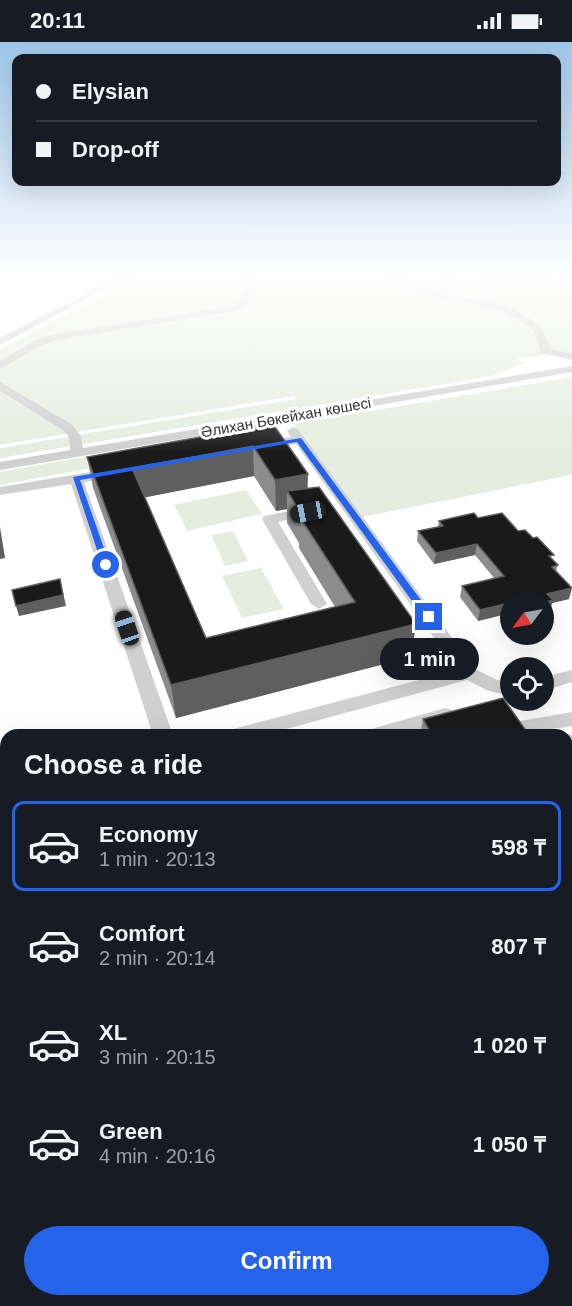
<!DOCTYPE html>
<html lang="en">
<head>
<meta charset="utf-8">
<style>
  :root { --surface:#171b24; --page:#20242c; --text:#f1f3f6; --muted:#9ea1a6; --line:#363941; --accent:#2563eb }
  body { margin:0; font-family:Arial,sans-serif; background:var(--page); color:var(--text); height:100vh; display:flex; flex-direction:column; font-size:22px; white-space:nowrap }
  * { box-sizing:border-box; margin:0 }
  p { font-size:20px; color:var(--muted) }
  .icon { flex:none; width:33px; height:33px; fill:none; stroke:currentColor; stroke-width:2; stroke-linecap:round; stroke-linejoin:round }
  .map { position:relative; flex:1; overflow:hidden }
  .side { position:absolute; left:0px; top:687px; width:573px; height:578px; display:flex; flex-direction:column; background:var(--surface); border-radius:18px 18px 0 0; box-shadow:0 6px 24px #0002 }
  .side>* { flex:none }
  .hud { position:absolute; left:12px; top:12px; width:549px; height:132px; border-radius:12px; box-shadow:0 6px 24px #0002; display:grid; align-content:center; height:132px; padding:0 24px; background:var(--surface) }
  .needle { width:39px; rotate:238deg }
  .controls { position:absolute; left:500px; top:549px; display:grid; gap:12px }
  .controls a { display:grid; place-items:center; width:54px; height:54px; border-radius:50%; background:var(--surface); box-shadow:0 6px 24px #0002; font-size:30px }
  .end { position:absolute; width:27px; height:27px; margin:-14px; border:8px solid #2563eb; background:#fff; box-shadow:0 0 0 3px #fff }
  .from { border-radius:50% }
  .bubble { position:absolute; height:42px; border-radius:21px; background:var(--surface); box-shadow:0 6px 24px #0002; font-size:20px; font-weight:600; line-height:42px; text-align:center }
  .car { position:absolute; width:18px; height:36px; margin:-18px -9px; border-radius:8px; box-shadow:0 0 4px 2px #0007; background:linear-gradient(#222 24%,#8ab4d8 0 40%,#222 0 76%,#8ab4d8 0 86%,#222 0) }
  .hud b { display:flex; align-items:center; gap:21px; height:57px; font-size:22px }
  .hud b+b { border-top:2px solid var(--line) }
  .hud i { width:15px; height:15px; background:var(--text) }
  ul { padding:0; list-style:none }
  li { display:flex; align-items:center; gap:18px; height:90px; margin:0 12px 9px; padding:0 12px; border:3px solid transparent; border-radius:12px }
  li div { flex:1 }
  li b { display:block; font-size:22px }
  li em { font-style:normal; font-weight:600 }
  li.current { border-color:var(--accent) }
  li>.icon { width:54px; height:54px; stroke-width:1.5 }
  h2 { padding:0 24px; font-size:27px; line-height:72px }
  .button { display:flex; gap:12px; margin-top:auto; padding:12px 24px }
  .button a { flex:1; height:69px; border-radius:36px; background:var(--accent); color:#fff; font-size:24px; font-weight:600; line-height:69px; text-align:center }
  .status { display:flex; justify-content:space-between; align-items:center; height:42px; padding:0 30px; background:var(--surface); direction:ltr }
  .status svg { height:16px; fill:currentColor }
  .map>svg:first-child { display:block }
</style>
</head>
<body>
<div class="status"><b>20:11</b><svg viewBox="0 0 49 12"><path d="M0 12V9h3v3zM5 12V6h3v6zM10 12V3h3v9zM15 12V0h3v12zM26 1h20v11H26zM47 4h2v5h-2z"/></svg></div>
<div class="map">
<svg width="572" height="1264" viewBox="0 0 572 1264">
  <rect width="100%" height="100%" fill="#fff"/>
  <path fill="#e6ecdf" d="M138,233H572V314L561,310L517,317L524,321L492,334L0,416V406L296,357L294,354L0,403V308Z
    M572,335V433L362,475L294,382Z
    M95,413L103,415L107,423L0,443V430Z
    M246,448L262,472L187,489L174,463Z
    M233,489L248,519L225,524L211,493Z
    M261,526L284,567L242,576L222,534Z"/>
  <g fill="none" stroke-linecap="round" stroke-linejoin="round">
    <path fill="#d0d0d0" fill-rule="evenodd" d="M121,233H132L0,303V296Z
      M247,233H256L251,258L241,268L57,298L42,303L0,327V319L34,299L51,293L234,264L241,257Z
      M382,233H393L438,249L445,233H453L452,244L446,251C482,259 542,264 550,307L572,312V318L541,311C539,306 539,299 536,293C515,257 416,263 382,233Z
      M561,233H569L572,245L569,244Z
      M572,324V330L0,428V420L70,408L69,395L63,388L0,349V340L71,382L81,394L83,406Z
      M293,385L297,386L475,627L497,638L510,640V654L486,648L467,638L264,693H227L230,688L237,686L457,628L296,402L263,408L257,404L263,400L291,395L287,389Z
      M115,426L122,430L120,433L84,440L173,693H153L71,442L0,453V445Z
      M309,465L316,469L314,472L278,480L327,562L319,567L311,562L262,477L264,474Z
      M572,628V640L543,649V635Z
      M445,666L452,668L454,673L452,678L400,693H365L368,688Z
      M504,667L511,669L520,679L572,670V684L512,693L495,674L497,669Z
      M567,692L572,693V714L567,712V693H562Z"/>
  </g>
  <path fill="#8c8c8c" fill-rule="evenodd" d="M477,233H547L540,237L521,239L488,237Z
    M273,382L308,446L416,582L411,615L176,676L93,446L87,415ZM254,434L276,469L287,467V481L299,501V506L335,565L206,596L145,455Z
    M478,476L518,489L553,518L558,523L556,529L569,557L552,561L550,569L510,560V577L506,572L478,579L460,555L462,544L495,537L475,513L434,522L417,499L418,489L438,485L439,479Z
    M423,677L529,693H420Z
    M572,810V961L567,953V812Z"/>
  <path fill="#5f5f5f" d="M522,233H547L540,237L521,239Z
    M253,404L254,434L137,457L132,426Z
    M308,432L307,463L287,449V467L276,469L275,438Z
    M0,485L5,516L0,517Z
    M477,502L475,513L434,522L436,511Z
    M60,537L66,564L19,574L16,564Z
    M572,546L569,557L552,561L550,569L543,571V561L547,552Z
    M509,561L506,572L478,579L480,568Z
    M416,582L411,615L176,676L171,643Z
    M572,773V796L567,798V775Z
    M572,918L567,928V919Z"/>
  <path fill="#1a1a1a" stroke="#5f5f5f" stroke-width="1.5" d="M273,382L308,432L275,438L253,404L132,426L206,596L355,560L299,474H303L287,449L319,445L416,582L171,643L87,415Z
    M474,471L478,476L502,471L518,489L525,488L533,496L537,495L554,513L549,514L558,523L552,525L572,546L547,552L553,558L543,561V560H510V562L509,561L480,568L462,544L504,534L477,502L436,511L418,489L443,484L439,479Z
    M60,537L63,553L16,564L12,548Z
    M503,656L529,693H432L423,677Z
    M350,690L352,693H341Z
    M567,746L572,753V773L567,775Z
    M572,810V918L567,919V812Z"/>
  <linearGradient id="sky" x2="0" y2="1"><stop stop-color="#9ec6ea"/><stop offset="0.57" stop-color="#fff"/><stop offset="1" stop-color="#fff" stop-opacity="0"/></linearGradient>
  <rect width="572" height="410" fill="url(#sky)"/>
  <path fill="#2563eb" d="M301,396L432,573V577H425L297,400L80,438L110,523L106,525L102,523L73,435Z"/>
  <g text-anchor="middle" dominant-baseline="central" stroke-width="6" stroke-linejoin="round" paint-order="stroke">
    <g font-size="15" fill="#333" stroke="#fff">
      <text transform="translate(286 375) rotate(-10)">Әлихан Бөкейхан көшесі</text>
    </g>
  </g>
</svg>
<div class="controls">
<a><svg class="needle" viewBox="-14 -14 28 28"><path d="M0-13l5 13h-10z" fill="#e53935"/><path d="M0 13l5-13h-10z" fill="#9ea1a6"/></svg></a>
<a><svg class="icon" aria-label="locate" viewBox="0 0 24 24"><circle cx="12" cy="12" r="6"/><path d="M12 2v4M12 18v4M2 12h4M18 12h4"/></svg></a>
</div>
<i class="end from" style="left:106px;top:523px"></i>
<i class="end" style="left:429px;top:575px"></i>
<div class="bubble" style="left:380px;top:596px;width:99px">1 min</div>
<i class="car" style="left:308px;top:470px;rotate:259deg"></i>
<i class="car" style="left:127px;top:586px;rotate:341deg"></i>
<div class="hud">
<b><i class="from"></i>Elysian</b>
<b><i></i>Drop-off</b>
</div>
<section class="side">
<h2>Choose a ride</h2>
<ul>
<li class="current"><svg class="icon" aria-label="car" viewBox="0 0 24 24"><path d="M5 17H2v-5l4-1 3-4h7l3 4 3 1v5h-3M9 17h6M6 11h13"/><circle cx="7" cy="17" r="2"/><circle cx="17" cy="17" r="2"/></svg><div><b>Economy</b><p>1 min · 20:13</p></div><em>598 ₸</em></li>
<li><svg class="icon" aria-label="car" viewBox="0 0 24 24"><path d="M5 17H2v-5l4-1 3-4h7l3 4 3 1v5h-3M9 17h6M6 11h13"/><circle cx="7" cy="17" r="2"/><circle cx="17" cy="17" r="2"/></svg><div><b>Comfort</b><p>2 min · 20:14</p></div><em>807 ₸</em></li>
<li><svg class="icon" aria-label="car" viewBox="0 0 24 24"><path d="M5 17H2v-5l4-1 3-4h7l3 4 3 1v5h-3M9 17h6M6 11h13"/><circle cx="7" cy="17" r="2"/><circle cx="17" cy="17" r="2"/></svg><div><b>XL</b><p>3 min · 20:15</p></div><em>1 020 ₸</em></li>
<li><svg class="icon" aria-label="car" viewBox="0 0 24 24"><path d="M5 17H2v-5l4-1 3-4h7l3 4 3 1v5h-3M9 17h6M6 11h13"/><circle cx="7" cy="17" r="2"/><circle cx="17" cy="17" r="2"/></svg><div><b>Green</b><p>4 min · 20:16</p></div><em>1 050 ₸</em></li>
</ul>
<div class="button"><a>Confirm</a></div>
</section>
</div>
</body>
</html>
